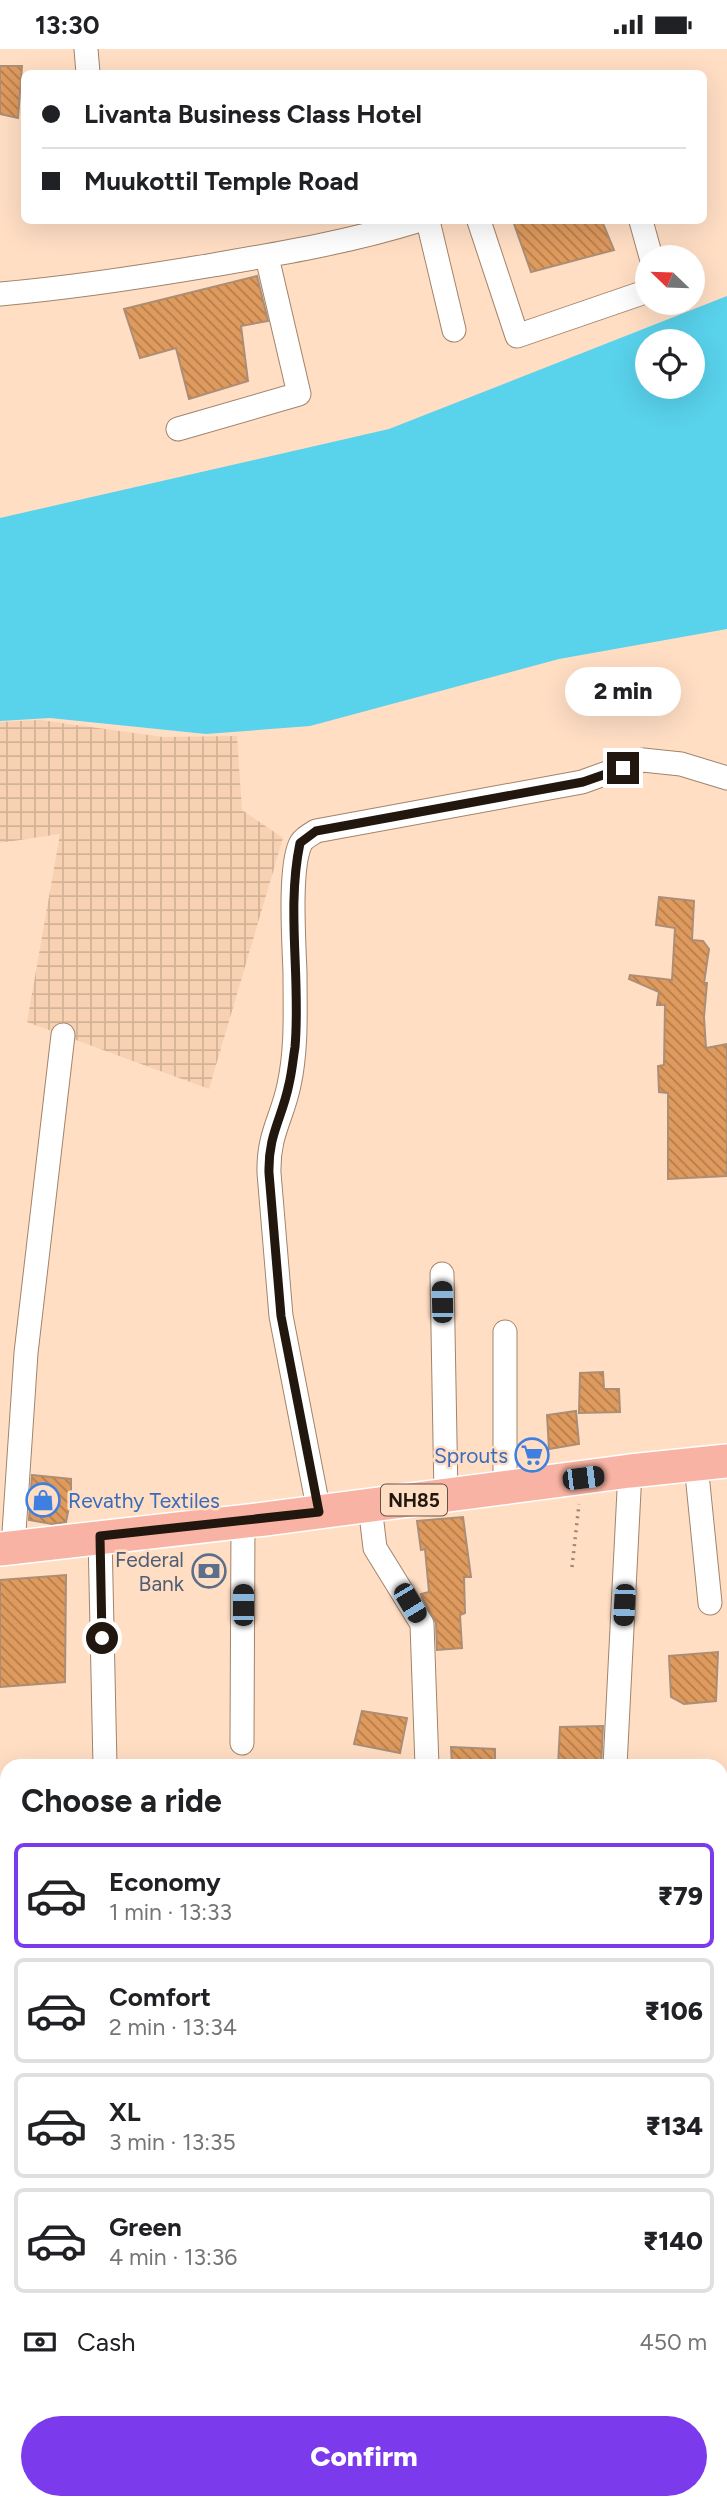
<!DOCTYPE html>
<html lang="en">
<head>
<meta charset="utf-8">
<style>
  :root { --surface:#fff; --page:#f6f6f6; --text:#202124; --muted:#757577; --line:#e0e0e0; --accent:#7c3aed }
  body { margin:0; font-family:Figtree,sans-serif; background:var(--page); color:var(--text); height:100vh; display:flex; flex-direction:column; font-size:26px; white-space:nowrap }
  * { box-sizing:border-box; margin:0 }
  p { font-size:23px; color:var(--muted) }
  .icon { flex:none; width:38px; height:38px; fill:none; stroke:currentColor; stroke-width:2; stroke-linecap:round; stroke-linejoin:round }
  .map { position:relative; flex:1; overflow:hidden }
  .sheet { position:absolute; left:0px; top:1710px; width:728px; height:751px; display:flex; flex-direction:column; background:var(--surface); border-radius:21px 21px 0 0; box-shadow:0 7px 28px #0002 }
  .sheet>* { flex:none }
  .banner { position:absolute; left:21px; top:21px; width:686px; height:154px; border-radius:10px; box-shadow:0 7px 28px #0002; display:grid; align-content:center; height:154px; padding:0 21px; background:var(--surface) }
  .needle { width:46px; rotate:293deg }
  .tools { position:absolute; left:635px; top:196px; display:grid; gap:14px }
  .tools a { display:grid; place-items:center; width:70px; height:70px; border-radius:50%; background:var(--surface); box-shadow:0 7px 28px #0002; font-size:35px }
  .end { position:absolute; width:32px; height:32px; margin:-16px; border:9px solid #22170e; background:#fff; box-shadow:0 0 0 4px #fff }
  .from { border-radius:50% }
  .bubble { position:absolute; height:49px; border-radius:24px; background:var(--surface); box-shadow:0 7px 28px #0002; font-size:23px; font-weight:800; line-height:49px; text-align:center }
  .car { position:absolute; width:21px; height:42px; margin:-21px -10px; border-radius:9px; box-shadow:0 0 5px 2px #0007; background:linear-gradient(#222 24%,#8ab4d8 0 40%,#222 0 76%,#8ab4d8 0 86%,#222 0) }
  .banner b { display:flex; align-items:center; gap:24px; height:66px; font-size:26px }
  .banner b+b { border-top:2px solid var(--line) }
  .banner i { width:18px; height:18px; background:var(--text) }
  ul { padding:0; list-style:none }
  li { display:flex; align-items:center; gap:21px; height:105px; margin:0 14px 10px; padding:0 7px; border:4px solid var(--line); border-radius:10px }
  li div { flex:1 }
  li b { display:block; font-size:26px }
  li em { font-style:normal; font-weight:800 }
  li.on { border-color:var(--accent) }
  li>.icon { width:63px; height:63px; stroke-width:1.5 }
  h2 { padding:0 21px; font-size:32px; line-height:84px }
  .pay { display:flex; align-items:center; gap:18px; height:77px; padding:0 21px; font-size:26px }
  .pay p { margin-inline-start:auto }
  .action { display:flex; gap:14px; margin-top:auto; padding:14px 21px }
  .action a { flex:1; height:80px; border-radius:42px; background:var(--accent); color:#fff; font-size:28px; font-weight:800; line-height:80px; text-align:center }
  .status { display:flex; justify-content:space-between; align-items:center; height:49px; padding:0 35px; background:var(--surface); direction:ltr }
  .status svg { height:19px; fill:currentColor }
  .map>svg:first-child { display:block }
</style>
</head>
<body>
<div class="status"><b>13:30</b><svg viewBox="0 0 49 12"><path d="M0 12V9h3v3zM5 12V6h3v6zM10 12V3h3v9zM15 12V0h3v12zM26 1h20v11H26zM47 4h2v5h-2z"/></svg></div>
<div class="map">
<svg width="727" height="2459" viewBox="0 0 727 2459">
  <defs>
    <pattern id="industrial-grid" width="8" height="8" patternUnits="userSpaceOnUse" patternTransform="scale(1.75)"><rect width="8" height="8" fill="#f7d1b1"/><path d="M0 4h8M4 0v8" fill="none" stroke="#d3b397"/></pattern>
    <pattern id="building-back-hatch" width="6" height="6" patternUnits="userSpaceOnUse" patternTransform="scale(1.75)"><rect width="6" height="6" fill="#df9a5e"/><path d="M-1 5l2 2M0 0l6 6M5-1l2 2" fill="none" stroke="#b47d4c"/></pattern>
  </defs>
  <rect width="100%" height="100%" fill="#ffdec4"/>
  <path fill="url(#industrial-grid)" d="M40,671L163,688L237,687L242,761L283,789L209,1040L27,973L60,785L0,794V673Z"/>
  <path fill="#59d2ec" fill-rule="evenodd" d="M727,247V580L559,610L310,677L206,685L50,669L0,672V469L389,380ZM648,292H693V338H648Z"/>
  <path fill="url(#building-back-hatch)" stroke="#ac8e76" stroke-width="2" d="M0,17H22L18,69L0,65Z
    M513,172H602L614,201L531,223Z
    M257,227L268,272L241,277L248,332L189,350L176,299L140,309L124,260Z
    M659,848L694,852L692,891L703,892L709,900L704,934H707L704,968L706,999L727,995V1127L668,1130V1044L659,1043L658,1017L664,1016L665,956H657L659,943L629,930L630,926L672,931L675,879L656,876Z
    M603,1323L604,1340H619L620,1363L579,1364L580,1324Z
    M576,1362L579,1395L549,1400L547,1366Z
    M32,1426L71,1430V1448L66,1473L52,1475L29,1471Z
    M463,1468L471,1528H464L465,1564L460,1566L462,1599L437,1601L436,1574L422,1548L421,1545L429,1543L425,1500L421,1501L417,1472Z
    M66,1526L65,1633L0,1638V1531Z
    M718,1603L716,1652L684,1655L671,1648L669,1607Z
    M362,1662L407,1669L400,1704L354,1695Z
    M603,1677L601,1717H558L560,1678Z
    M451,1698L495,1700V1717H452Z"/>
  <g fill="none" stroke-linecap="round" stroke-linejoin="round">
    <defs>
      <path id="minor" d="M86,0L88,24
        M428,172L454,281
        M479,172L517,287L648,242
        M641,172L651,208
        M0,245C71,239 142,228 213,216C283,204 349,193 417,172
        M178,380L299,345L267,208
        M442,1225L446,1447
        M505,1283V1439
        M696,1415L710,1554
        M370,1457L375,1499L422,1575L427,1717
        M319,1463L281,1267L269,1124C268,1085 282,1070 289,1036C297,999 295,961 295,924C294,894 289,821 300,796C302,790 310,786 316,782L582,733L643,711L681,715L727,729
        M100,1487L105,1717
        M13,1498L26,1304L63,986
        M242,1694L243,1473
        M615,1717L630,1422
        M721,2032L727,2033
        M0,2039L7,2041
        M0,2221L7,2222
        M128,2454V2459
        M355,2459L356,2454"/>
      <path id="highway" d="M0,1500L265,1470L630,1422L727,1412"/>
    </defs>
    <use href="#minor" stroke="#a1846b" stroke-width="25"/>
    <use href="#highway" stroke="#fff" stroke-width="36"/>
    <path stroke="#9e8774" stroke-width="3.5" stroke-dasharray="2 5" stroke-linecap="butt" d="M572,1518L579,1455"/>
    <use href="#minor" stroke="#fff" stroke-width="23"/>
    <use href="#highway" stroke="#f9b3a4" stroke-width="33"/>
  </g>
  <g fill="none" stroke-linecap="round" stroke-linejoin="round">
    <path stroke="#22170e" stroke-width="9" d="M102,1589L100,1487L319,1463L281,1267L269,1124C268,1085 282,1070 289,1035C292,1023 293,1010 295,998C301,930 286,861 300,794L316,782L583,733L623,719"/>
  </g>
  <defs>
    <symbol id="supermarket-ring" viewBox="-11 -11 22 22"><circle r="9.5" fill="#ffdec4" stroke="#3f7fe0" stroke-width="1.5"/><path d="M-6-5.5h2.5l.6 2H6L4.5 2H-2.5L-4.4-4H-6ZM-1.5 3.2a1.3 1.3 0 1 0 .1 0ZM3 3.2a1.3 1.3 0 1 0 .1 0Z" fill="#3f7fe0"/></symbol>
    <symbol id="shop-ring" viewBox="-11 -11 22 22"><circle r="9.5" fill="#ffdec4" stroke="#3f7fe0" stroke-width="1.5"/><path d="M-5-2.5h2.3a2.7 3.5 0 0 1 5.4 0H5L5.5 6h-11ZM-1.5-2.5h3a1.5 2.3 0 0 0-3 0Z" fill="#3f7fe0"/></symbol>
    <symbol id="bank-ring" viewBox="-11 -11 22 22"><circle r="9.5" fill="#ffdec4" stroke="#5c6f8a" stroke-width="1.5"/><path d="M-6-4H6V4H-6ZM0-2.3a2.3 2.3 0 1 0 0 4.6a2.3 2.3 0 1 0 0-4.6Z" fill="#5c6f8a"/></symbol>
  </defs>
  <g fill-rule="evenodd">
    <use href="#supermarket-ring" x="513" y="1387" width="38" height="38"/>
    <use href="#shop-ring" x="24" y="1432" width="38" height="38"/>
    <use href="#bank-ring" x="190" y="1503" width="38" height="38"/>
  </g>
  <g text-anchor="middle" dominant-baseline="central" stroke-width="5" stroke-linejoin="round" paint-order="stroke">
    <rect fill="#ffdec4" stroke="#645345" stroke-width="2" x="381" y="1435.5" width="66" height="31" rx="5"/>
    <g font-size="19" font-weight="bold" fill="#22170e">
      <text x="414" y="1451">NH85</text>
    </g>
    <g font-size="21" fill="#366cbe" stroke="#ffdec4" text-anchor="end">
      <text x="508" y="1406">Sprouts</text>
      <text x="68" y="1451" text-anchor="start">Revathy Textiles</text>
    </g>
    <g font-size="21" fill="#4e5e75" stroke="#ffdec4" text-anchor="end">
      <text x="184" y="1510">Federal<tspan x="184" dy="24">Bank</tspan></text>
    </g>
  </g>
</svg>
<div class="tools">
<a><svg class="needle" viewBox="-14 -14 28 28"><path d="M0-13l5 13h-10z" fill="#e53935"/><path d="M0 13l5-13h-10z" fill="#757577"/></svg></a>
<a><svg class="icon" aria-label="locate" viewBox="0 0 24 24"><circle cx="12" cy="12" r="6"/><path d="M12 2v4M12 18v4M2 12h4M18 12h4"/></svg></a>
</div>
<i class="end from" style="left:102px;top:1589px"></i>
<i class="end" style="left:623px;top:719px"></i>
<div class="bubble" style="left:565px;top:618px;width:116px">2 min</div>
<i class="car" style="left:442px;top:1253px;rotate:359deg"></i>
<i class="car" style="left:583px;top:1429px;rotate:83deg"></i>
<i class="car" style="left:410px;top:1554px;rotate:149deg"></i>
<i class="car" style="left:243px;top:1556px;rotate:0deg"></i>
<i class="car" style="left:624px;top:1556px;rotate:183deg"></i>
<div class="banner">
<b><i class="from"></i>Livanta Business Class Hotel</b>
<b><i></i>Muukottil Temple Road</b>
</div>
<section class="sheet">
<h2>Choose a ride</h2>
<ul>
<li class="on"><svg class="icon" aria-label="car" viewBox="0 0 24 24"><path d="M5 17H2v-5l4-1 3-4h7l3 4 3 1v5h-3M9 17h6M6 11h13"/><circle cx="7" cy="17" r="2"/><circle cx="17" cy="17" r="2"/></svg><div><b>Economy</b><p>1 min · 13:33</p></div><em>₹79</em></li>
<li><svg class="icon" aria-label="car" viewBox="0 0 24 24"><path d="M5 17H2v-5l4-1 3-4h7l3 4 3 1v5h-3M9 17h6M6 11h13"/><circle cx="7" cy="17" r="2"/><circle cx="17" cy="17" r="2"/></svg><div><b>Comfort</b><p>2 min · 13:34</p></div><em>₹106</em></li>
<li><svg class="icon" aria-label="car" viewBox="0 0 24 24"><path d="M5 17H2v-5l4-1 3-4h7l3 4 3 1v5h-3M9 17h6M6 11h13"/><circle cx="7" cy="17" r="2"/><circle cx="17" cy="17" r="2"/></svg><div><b>XL</b><p>3 min · 13:35</p></div><em>₹134</em></li>
<li><svg class="icon" aria-label="car" viewBox="0 0 24 24"><path d="M5 17H2v-5l4-1 3-4h7l3 4 3 1v5h-3M9 17h6M6 11h13"/><circle cx="7" cy="17" r="2"/><circle cx="17" cy="17" r="2"/></svg><div><b>Green</b><p>4 min · 13:36</p></div><em>₹140</em></li>
</ul>
<div class="pay"><svg class="icon" aria-label="cash" viewBox="0 0 24 24"><path d="M3 7h18v10H3z"/><circle cx="12" cy="12" r="2"/></svg>Cash<p>450 m</p></div>
<div class="action"><a>Confirm</a></div>
</section>
</div>
</body>
</html>
